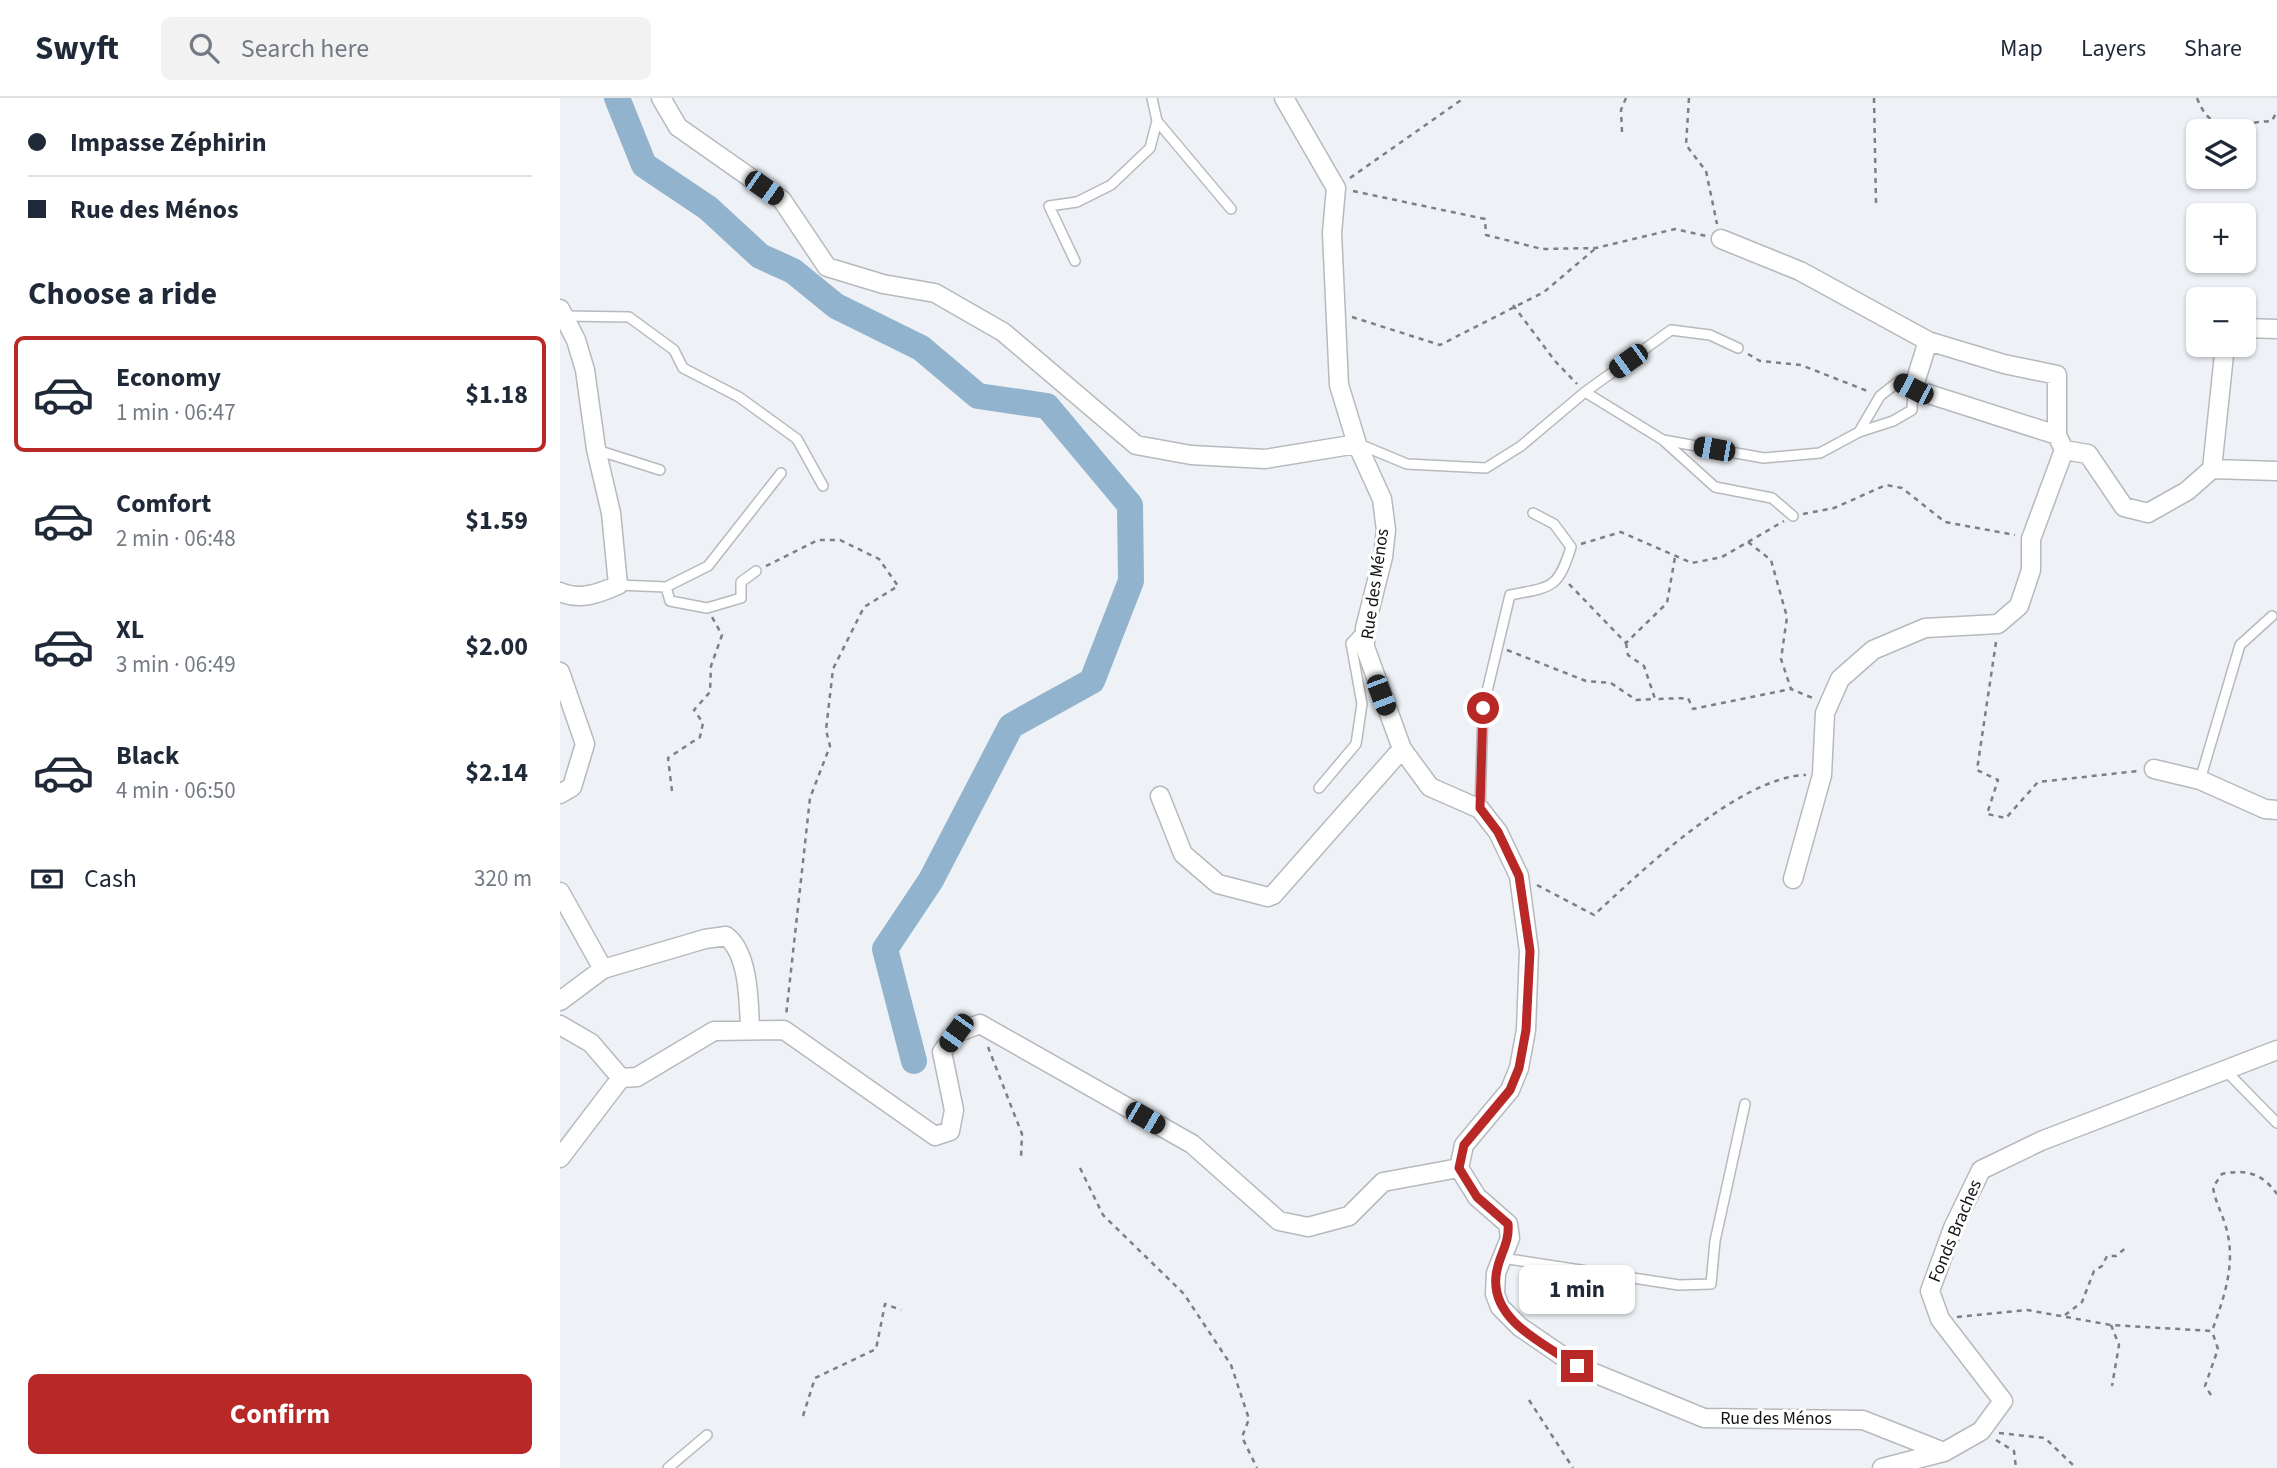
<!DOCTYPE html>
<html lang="en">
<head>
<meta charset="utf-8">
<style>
  :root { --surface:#fff; --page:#f2f2f3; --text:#1f2937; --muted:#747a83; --line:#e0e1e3; --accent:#b72827 }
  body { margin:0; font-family:"Source Sans 3",sans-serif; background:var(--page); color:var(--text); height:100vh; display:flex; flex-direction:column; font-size:26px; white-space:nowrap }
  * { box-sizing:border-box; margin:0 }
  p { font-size:23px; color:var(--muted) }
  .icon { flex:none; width:38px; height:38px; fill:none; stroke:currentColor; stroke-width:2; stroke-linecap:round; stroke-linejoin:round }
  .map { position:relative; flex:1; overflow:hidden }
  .side { display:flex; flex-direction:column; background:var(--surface); width:560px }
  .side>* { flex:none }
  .top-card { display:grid; align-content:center; height:154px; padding:0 28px; background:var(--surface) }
  .buttons { position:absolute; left:1626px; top:21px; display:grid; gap:14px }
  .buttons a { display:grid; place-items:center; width:70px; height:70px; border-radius:10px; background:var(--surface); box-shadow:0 2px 5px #0004; font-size:35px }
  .end { position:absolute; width:32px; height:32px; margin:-16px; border:9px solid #b72827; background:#fff; box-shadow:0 0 0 4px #fff }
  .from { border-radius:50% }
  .bubble { position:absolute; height:49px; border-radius:10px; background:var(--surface); box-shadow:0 2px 5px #0004; font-size:23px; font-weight:700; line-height:49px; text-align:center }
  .car { position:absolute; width:21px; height:42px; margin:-21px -10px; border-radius:9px; box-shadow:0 0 5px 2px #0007; background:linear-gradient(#222 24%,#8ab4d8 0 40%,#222 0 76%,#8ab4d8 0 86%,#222 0) }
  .top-card b { display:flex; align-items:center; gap:24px; height:66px; font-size:26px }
  .top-card b+b { border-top:2px solid var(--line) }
  .top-card i { width:18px; height:18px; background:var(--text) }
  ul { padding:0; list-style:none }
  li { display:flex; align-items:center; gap:21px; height:116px; margin:0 14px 10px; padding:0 14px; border:4px solid transparent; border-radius:10px }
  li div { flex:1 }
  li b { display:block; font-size:26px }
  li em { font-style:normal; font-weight:700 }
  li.current { border-color:var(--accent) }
  li>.icon { width:63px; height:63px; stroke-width:1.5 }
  h2 { padding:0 28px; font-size:32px; line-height:84px }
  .pay { display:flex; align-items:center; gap:18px; height:77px; padding:0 28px; font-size:26px }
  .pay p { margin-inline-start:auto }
  .button { display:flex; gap:14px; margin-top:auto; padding:14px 28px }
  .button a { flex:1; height:80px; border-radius:10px; background:var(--accent); color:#fff; font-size:28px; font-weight:700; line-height:80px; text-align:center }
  header { display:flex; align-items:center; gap:42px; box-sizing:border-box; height:98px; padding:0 35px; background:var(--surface); border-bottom:2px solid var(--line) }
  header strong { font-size:33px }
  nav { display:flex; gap:38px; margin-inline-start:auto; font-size:24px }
  .search { width:490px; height:63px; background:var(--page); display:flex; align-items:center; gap:18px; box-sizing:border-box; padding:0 24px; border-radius:10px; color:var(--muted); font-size:26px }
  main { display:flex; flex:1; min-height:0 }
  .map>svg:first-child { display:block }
</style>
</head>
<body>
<header>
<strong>Swyft</strong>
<div class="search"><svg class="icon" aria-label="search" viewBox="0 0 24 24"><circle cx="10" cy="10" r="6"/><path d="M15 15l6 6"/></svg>Search here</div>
<nav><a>Map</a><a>Layers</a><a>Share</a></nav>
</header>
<main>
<section class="side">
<div class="top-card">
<b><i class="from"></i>Impasse Zéphirin</b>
<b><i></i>Rue des Ménos</b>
</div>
<h2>Choose a ride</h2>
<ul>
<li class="current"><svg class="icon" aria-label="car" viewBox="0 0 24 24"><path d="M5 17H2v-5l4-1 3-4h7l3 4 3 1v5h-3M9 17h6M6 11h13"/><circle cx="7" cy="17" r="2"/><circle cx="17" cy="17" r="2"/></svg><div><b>Economy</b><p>1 min · 06:47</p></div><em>$1.18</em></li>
<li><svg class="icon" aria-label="car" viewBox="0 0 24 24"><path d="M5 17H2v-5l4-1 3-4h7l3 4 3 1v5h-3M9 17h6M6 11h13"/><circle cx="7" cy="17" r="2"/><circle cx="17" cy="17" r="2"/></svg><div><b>Comfort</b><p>2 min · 06:48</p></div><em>$1.59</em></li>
<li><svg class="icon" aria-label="car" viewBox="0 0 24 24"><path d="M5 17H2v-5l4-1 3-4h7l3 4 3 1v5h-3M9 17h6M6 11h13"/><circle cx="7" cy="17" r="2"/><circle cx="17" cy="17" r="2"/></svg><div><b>XL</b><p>3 min · 06:49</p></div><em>$2.00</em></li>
<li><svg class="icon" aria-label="car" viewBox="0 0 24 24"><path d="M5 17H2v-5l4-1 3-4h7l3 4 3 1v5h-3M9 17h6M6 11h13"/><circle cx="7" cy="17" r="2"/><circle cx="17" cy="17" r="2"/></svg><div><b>Black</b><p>4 min · 06:50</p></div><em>$2.14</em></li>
</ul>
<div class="pay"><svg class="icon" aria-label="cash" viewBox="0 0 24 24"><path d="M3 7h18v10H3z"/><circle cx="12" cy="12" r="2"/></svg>Cash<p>320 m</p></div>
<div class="button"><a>Confirm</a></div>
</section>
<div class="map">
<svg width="1717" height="1370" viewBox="0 0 1717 1370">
  <rect width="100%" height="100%" fill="#eef1f5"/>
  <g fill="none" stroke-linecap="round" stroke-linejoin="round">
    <path stroke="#92b3cd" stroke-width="26" d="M57,0L84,67L148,110L200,158L233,173L276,208L361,250L418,298L487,308L570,407L571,483L532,583L451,628L371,782L325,851L354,963"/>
    <defs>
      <path id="lane" d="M597,23L671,111
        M515,163L489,108L517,104L551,87L590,50L597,23L592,0
        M5,218L69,219L114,252L123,270L179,299L237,341L263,388
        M1025,294L1103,342L1204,360L1260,355L1299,334L1333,323L1352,312L1353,291L1339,283L1320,298L1299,334
        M1104,343L1155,389L1212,400L1233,418
        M799,346L847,366L926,370L961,348L1025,294L1111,232L1150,237L1178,250
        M37,352L100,372
        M58,487L106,489L148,468L221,375
        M106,489L110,503L147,510L181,500V484L196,473
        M1640,682L1680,547L1712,518
        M759,690L796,646L802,606L791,545L804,531
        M920,711L923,610L950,497C992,489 998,491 1011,449L994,426L973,415
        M1667,974L1717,1025
        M942,1160L1119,1187L1151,1186L1155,1143L1185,1006
        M108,1370L147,1337"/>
      <path id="street" d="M101,0L118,29L222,102L267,169L323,186L375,195L443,234L576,347L631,357L705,361L797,346
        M724,0L776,90L772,135L779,287L797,346L822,401L826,432L823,459L805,530V549L842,651L870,689L920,711L938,734L959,778L969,853L966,932L959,970L950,992L904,1047L899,1070L917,1099L948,1126L950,1140L936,1175L935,1196L940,1209L960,1229L1017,1268L1144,1320L1303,1322L1384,1354
        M1161,141L1240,173L1368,243L1353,291L1497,337L1504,352L1528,356L1564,409L1588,415L1627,393L1652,371L1717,373
        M0,211L16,242L25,272L36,351L51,415L58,487C40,495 20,503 0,494
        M1684,230L1717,231
        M1368,243L1444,266L1497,277V337
        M1652,371L1665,247
        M0,574L25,646L12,689L0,696
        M1594,671L1640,682L1705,711L1717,712
        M600,698L623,756L658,786L708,799L713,797L842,651
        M1233,781L1262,677L1265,615L1280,581L1313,552L1365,530L1438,526L1459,508L1471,472V441L1504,352
        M0,794L43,871L0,903
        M43,871L145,841L166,838C189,855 189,905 190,932
        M0,927L31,945L61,980L77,979L154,933L224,932L375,1038L390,1033L394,1012L382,954L396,935L420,926L632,1046L719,1123L748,1129L789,1118L823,1084L899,1070
        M0,1060L61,980
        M1322,1370L1384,1354L1421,1333L1443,1303L1380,1221L1370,1193L1393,1130L1421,1072L1481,1043L1717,952"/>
    </defs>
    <use href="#lane" stroke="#b7b9bd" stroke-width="12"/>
    <use href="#street" stroke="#b7b9bd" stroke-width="21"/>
    <path stroke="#7e7f82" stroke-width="2.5" stroke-dasharray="5 5" stroke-linecap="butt" d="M1129,0L1126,47L1146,73L1157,126
      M1314,0L1316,105
      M1637,0C1652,40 1678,24 1712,23L1717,13
      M1062,34L1061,12L1066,0
      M790,80L904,0
      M793,93L925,121L926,137L982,151L1036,150L1115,131L1146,138
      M953,207L995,263L1017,286
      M792,219L880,247L984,194L1036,150
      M1188,256L1200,263L1241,267L1310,294
      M1243,416L1274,410L1326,387L1342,390L1385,424L1455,437
      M1188,444L1211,462L1227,519L1221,561L1231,591L1255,601
      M1021,446L1061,434L1132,465L1162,459L1224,423
      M206,468L258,442H280L319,461L338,488L304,509L273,571L266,632L270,648L250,700L226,918
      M1009,486L1066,545L1107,505L1115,459
      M1436,544L1417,672L1438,682L1427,716L1446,720L1478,684L1578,673
      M1066,545L1068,557L1084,568L1095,601L1128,600L1133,611L1231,591
      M947,552L1026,583L1051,585L1076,602L1094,601
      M112,693L108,660L140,639L143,625L134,612L150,594L151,568L162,537L152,519
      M977,787L1034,817C1083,772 1179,679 1246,677
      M428,949L462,1036L461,1059
      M520,1070L543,1117L624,1196L671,1267L689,1321L682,1339L697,1370
      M1505,1217L1522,1204L1534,1173L1542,1168L1547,1158H1556L1568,1148
      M1397,1219L1467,1212L1551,1227L1652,1233C1665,1197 1677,1163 1665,1126C1661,1113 1655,1103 1653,1089L1662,1076C1686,1071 1702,1075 1717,1096
      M1551,1227L1559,1247L1552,1288
      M1651,1297L1645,1288L1658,1251L1652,1233
      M969,1302L1013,1370
      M243,1318L255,1280L316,1251L325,1206L341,1212
      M1439,1335L1485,1340L1516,1370
      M1436,1342L1454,1353L1456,1370"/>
    <use href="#lane" stroke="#fff" stroke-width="9"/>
    <use href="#street" stroke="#fff" stroke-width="18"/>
  </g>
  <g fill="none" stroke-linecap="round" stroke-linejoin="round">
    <path stroke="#b72827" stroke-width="9" d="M923,610L920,710L938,734L959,778L970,853L966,932L959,970L950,992L904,1047L899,1070L917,1099L948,1126C950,1146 938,1158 936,1178C931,1223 985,1246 1017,1268"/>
  </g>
  <g text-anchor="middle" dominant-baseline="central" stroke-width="6" stroke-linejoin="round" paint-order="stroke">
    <g font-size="18" fill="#131315" stroke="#fff">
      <text transform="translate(815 486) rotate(-82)">Rue des Ménos</text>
      <text transform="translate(1395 1133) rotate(-67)">Fonds Braches</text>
      <text x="1216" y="1320">Rue des Ménos</text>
    </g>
  </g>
</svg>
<div class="buttons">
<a><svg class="icon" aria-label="layers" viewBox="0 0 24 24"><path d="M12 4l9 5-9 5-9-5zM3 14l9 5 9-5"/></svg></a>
<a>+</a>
<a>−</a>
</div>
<i class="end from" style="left:923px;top:610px"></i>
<i class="end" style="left:1017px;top:1268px"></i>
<div class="bubble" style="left:959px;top:1167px;width:116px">1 min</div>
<i class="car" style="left:204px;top:90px;rotate:125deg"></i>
<i class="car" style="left:1068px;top:263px;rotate:234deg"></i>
<i class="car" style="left:1353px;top:291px;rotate:297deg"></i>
<i class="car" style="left:1154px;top:351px;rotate:280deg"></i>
<i class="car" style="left:821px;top:597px;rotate:159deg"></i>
<i class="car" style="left:396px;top:935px;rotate:216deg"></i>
<i class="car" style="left:585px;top:1020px;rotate:120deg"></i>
</div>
</main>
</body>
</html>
